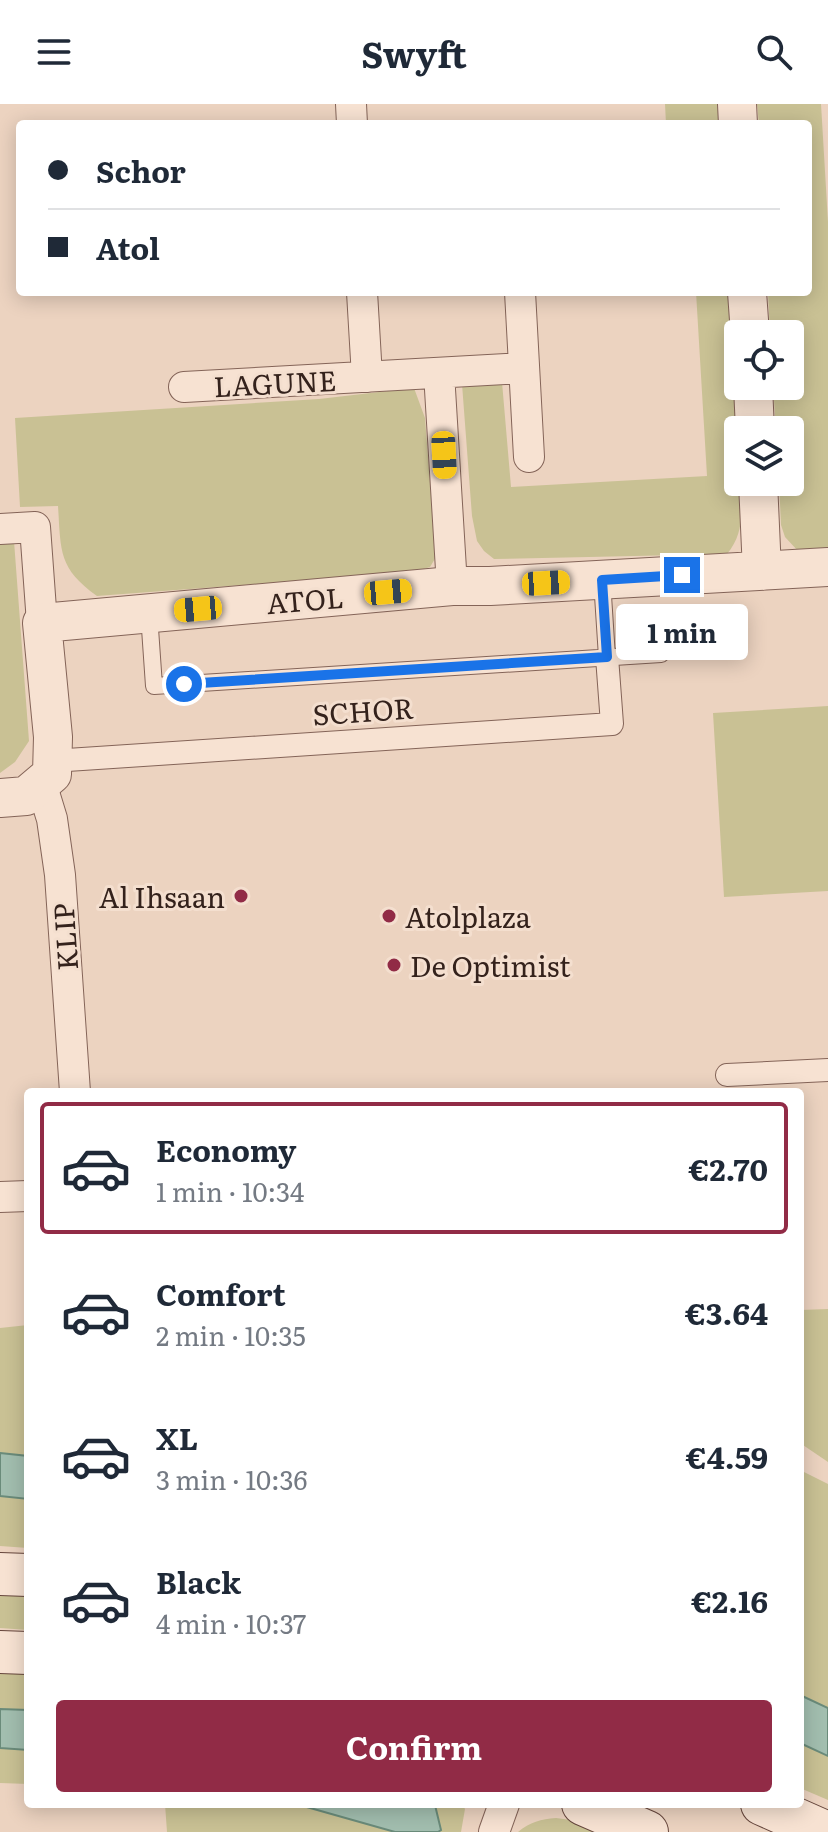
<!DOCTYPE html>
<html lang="en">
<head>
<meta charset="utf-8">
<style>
  :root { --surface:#fff; --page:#f2f2f3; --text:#1f2937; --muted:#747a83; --line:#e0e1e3; --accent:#912b46 }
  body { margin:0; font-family:Literata,serif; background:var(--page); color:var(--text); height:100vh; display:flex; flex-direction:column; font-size:30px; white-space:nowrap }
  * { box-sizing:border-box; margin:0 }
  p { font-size:26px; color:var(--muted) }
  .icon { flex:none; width:44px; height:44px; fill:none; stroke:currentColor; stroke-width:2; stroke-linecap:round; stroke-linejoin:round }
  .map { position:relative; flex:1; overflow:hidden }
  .sheet { position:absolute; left:24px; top:984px; width:780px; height:720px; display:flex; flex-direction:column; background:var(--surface); border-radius:8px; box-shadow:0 4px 20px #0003 }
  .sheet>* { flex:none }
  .guide { position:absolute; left:16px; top:16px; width:796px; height:176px; border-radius:8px; box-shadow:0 4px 20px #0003; display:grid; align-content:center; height:176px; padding:0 32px; background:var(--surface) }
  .buttons { position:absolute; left:724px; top:216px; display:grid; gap:16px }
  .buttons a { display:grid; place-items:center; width:80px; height:80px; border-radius:8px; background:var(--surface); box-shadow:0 4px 20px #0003; font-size:40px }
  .end { position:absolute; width:36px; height:36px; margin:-18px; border:10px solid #1a73e8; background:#fff; box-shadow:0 0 0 4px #fff }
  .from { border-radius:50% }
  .bubble { position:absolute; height:56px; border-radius:8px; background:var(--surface); box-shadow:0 4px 20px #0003; font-size:26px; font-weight:700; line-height:56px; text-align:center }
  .car { position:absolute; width:24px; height:48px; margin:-24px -12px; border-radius:10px; box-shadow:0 0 6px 2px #0007; background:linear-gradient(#f5c518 24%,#345 0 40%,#f5c518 0 76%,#345 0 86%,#f5c518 0) }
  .guide b { display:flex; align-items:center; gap:28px; height:76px; font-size:30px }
  .guide b+b { border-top:2px solid var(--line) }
  .guide i { width:20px; height:20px; background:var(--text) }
  ul { padding:14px 0 0; list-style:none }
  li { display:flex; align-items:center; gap:24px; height:132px; margin:0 16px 12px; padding:0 16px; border:4px solid transparent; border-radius:8px }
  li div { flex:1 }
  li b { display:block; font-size:30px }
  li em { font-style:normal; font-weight:700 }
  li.current { border-color:var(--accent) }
  li>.icon { width:72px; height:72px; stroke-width:1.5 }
  .primary-button { display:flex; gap:16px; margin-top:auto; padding:16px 32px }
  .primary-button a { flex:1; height:92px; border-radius:8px; background:var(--accent); color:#fff; font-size:32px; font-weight:700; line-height:92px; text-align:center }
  header { display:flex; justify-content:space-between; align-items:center; height:104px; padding:0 32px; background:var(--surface); font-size:36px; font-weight:700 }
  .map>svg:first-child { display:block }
</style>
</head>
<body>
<header><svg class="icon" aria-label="menu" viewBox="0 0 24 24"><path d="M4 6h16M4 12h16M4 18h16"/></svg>Swyft<svg class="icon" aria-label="search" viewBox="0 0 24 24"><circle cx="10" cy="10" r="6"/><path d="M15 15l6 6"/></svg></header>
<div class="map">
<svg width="828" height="1728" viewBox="0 0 828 1728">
  <rect width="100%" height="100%" fill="#ecd3c0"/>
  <path fill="#c9c194" d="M665,0H721L722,20H666Z
    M757,0H821L828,118V445L798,447L785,433L781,421L779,378H790V326H776L773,282H790V230H770L768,188H808V20H759Z
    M696,188H730L738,378H739C741,405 746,427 727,450L494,455L484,447L477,437L472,412L462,280L502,278L511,383L707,372Z
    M414,284L425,314L436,453L430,463L415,468L97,492C58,464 61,447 58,402L20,403L15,314L319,295Z
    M14,437L29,637L15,658L0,669V438Z
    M828,602V787L724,793L713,609Z
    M828,1205V1358L800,1339V1206Z
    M28,1221V1352L0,1349V1224Z
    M800,1366L828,1380V1604L800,1591Z
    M0,1392L28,1395V1444L0,1442Z
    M0,1488L28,1490V1526L0,1524Z
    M0,1565L28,1567V1606L0,1605Z
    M800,1639L828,1652V1696L800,1684Z
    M0,1644L28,1646V1680L0,1679Z
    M165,1700H296L395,1728H167Z
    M431,1700H462L465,1705L461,1728H438L441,1726L435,1701Z
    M556,1714L571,1716L601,1728H518C530,1718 541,1715 556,1714Z"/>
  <path fill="#a2beaf" stroke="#6a8b7a" stroke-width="2" d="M0,1349L28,1352V1395L0,1392Z
    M800,1591L828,1604V1652L800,1639Z
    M0,1605L28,1606V1646L0,1644Z
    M296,1700H431L435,1701L441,1726L438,1728H395Z"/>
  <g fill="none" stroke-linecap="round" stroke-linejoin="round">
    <defs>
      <path id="service" d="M602,476L607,553
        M149,510L154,582L661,550"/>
      <path id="pedestrian" d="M52,657L612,620L607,553
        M727,971L828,966"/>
      <path id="minor" d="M351,0L352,20
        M362,188L367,273
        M520,188L529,353
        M439,269L452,482
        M184,283L524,264
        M0,425L35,423L42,519
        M41,679L52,715L60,771L75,988
        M0,1093L28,1092
        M494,1728L504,1700"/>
      <path id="tertiary" d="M737,0L738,20
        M747,188L750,230
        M753,282L755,326
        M758,378L762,467
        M0,694L26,692L52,670L53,633L42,519L452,482H490L828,463"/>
      <path id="secondary" d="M0,1470L28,1471
        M0,1548L28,1549
        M583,1700L647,1728
        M762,1700L825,1728"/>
    </defs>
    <use href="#service" stroke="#846458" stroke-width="18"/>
    <use href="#pedestrian" stroke="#846458" stroke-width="24"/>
    <use href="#minor" stroke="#846458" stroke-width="32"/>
    <use href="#tertiary" stroke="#846458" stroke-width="40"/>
    <use href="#secondary" stroke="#66463c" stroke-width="44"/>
    <use href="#service" stroke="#f7e2d2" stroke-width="16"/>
    <use href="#pedestrian" stroke="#f7e2d2" stroke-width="22"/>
    <use href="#minor" stroke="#f7e2d2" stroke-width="30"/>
    <use href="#tertiary" stroke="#f7e2d2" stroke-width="38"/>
    <use href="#secondary" stroke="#f7e2d2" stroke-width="42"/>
  </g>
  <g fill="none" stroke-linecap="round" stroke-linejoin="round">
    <path stroke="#1a73e8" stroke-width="10" d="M184,580L607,553L602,476L682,471"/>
  </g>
  <g fill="#912b46" stroke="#f4dfcf" stroke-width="3">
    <circle cx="241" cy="792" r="8"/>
    <circle cx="389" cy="812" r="8"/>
    <circle cx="394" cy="861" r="8"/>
  </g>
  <g text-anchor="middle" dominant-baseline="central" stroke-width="6" stroke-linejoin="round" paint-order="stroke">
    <g font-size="28" fill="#34221c" stroke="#f4dfcf">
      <text transform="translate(275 278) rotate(-3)">LAGUNE</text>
      <text transform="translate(305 495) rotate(-5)">ATOL</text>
      <text transform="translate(363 606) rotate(-4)">SCHOR</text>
      <text transform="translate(64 833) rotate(-94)">KLIP</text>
    </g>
    <g font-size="28" fill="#34221c" stroke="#f4dfcf" text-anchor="start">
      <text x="225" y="792" text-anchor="end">Al Ihsaan</text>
      <text x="405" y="812">Atolplaza</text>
      <text x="410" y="861">De Optimist</text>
    </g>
  </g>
</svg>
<div class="buttons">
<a><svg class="icon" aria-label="locate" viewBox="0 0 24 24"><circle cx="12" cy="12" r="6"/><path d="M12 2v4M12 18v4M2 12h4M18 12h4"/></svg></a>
<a><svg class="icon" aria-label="layers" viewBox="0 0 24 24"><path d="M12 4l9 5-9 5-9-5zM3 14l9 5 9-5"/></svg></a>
</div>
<i class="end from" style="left:184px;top:580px"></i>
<i class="end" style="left:682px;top:471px"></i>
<div class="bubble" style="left:616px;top:500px;width:132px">1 min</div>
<i class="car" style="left:444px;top:351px;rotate:177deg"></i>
<i class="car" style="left:546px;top:479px;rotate:87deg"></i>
<i class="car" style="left:388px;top:488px;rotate:85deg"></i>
<i class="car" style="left:198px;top:505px;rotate:265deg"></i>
<div class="guide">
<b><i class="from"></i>Schor</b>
<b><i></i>Atol</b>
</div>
<section class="sheet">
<ul>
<li class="current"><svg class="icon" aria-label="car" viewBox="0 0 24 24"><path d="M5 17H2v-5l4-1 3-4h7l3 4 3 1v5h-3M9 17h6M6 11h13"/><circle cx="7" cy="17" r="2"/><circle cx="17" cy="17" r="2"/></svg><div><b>Economy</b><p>1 min · 10:34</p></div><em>€2.70</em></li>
<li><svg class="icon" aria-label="car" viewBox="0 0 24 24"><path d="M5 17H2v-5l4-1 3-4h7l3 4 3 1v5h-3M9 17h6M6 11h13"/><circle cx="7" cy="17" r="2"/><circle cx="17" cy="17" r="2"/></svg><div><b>Comfort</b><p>2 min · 10:35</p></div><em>€3.64</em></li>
<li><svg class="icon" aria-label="car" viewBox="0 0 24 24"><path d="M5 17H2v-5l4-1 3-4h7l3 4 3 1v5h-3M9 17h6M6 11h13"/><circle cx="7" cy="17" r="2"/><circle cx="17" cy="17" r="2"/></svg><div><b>XL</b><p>3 min · 10:36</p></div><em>€4.59</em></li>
<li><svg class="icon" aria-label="car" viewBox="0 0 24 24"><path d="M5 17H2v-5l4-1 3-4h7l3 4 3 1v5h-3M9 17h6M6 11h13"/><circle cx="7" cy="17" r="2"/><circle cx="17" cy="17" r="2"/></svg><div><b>Black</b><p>4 min · 10:37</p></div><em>€2.16</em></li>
</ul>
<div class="primary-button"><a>Confirm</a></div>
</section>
</div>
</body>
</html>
